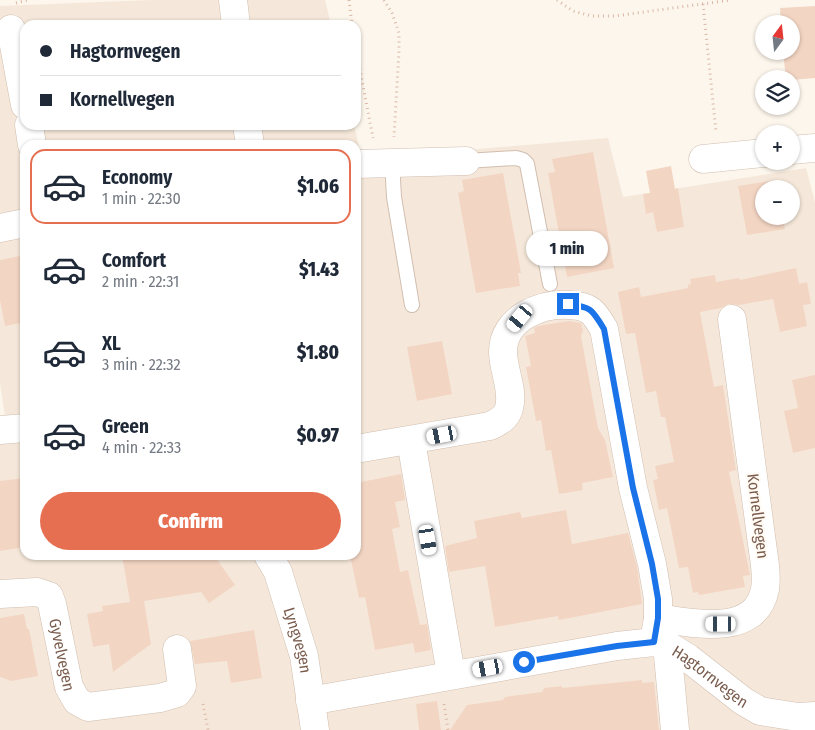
<!DOCTYPE html>
<html lang="en">
<head>
<meta charset="utf-8">
<style>
  :root { --surface:#fff; --page:#f2f2f3; --text:#1f2937; --muted:#747a83; --line:#e0e1e3; --accent:#e76f51 }
  body { margin:0; font-family:"Fira Sans Condensed",sans-serif; background:var(--page); color:var(--text); height:100vh; display:flex; flex-direction:column; font-size:19px; white-space:nowrap }
  * { box-sizing:border-box; margin:0 }
  p { font-size:16px; color:var(--muted) }
  .icon { flex:none; width:28px; height:28px; fill:none; stroke:currentColor; stroke-width:2; stroke-linecap:round; stroke-linejoin:round }
  .map { position:relative; flex:1; overflow:hidden }
  .drawer { position:absolute; left:20px; top:140px; width:341px; height:420px; display:flex; flex-direction:column; background:var(--surface); border-radius:15px; box-shadow:0 1px 4px #0004 }
  .drawer>* { flex:none }
  .hud { position:absolute; left:20px; top:20px; width:341px; height:110px; border-radius:15px; box-shadow:0 1px 4px #0004; display:grid; align-content:center; height:110px; padding:0 20px; background:var(--surface) }
  .needle { width:32px; rotate:15deg }
  .buttons { position:absolute; left:755px; top:15px; display:grid; gap:10px }
  .buttons a { display:grid; place-items:center; width:45px; height:45px; border-radius:50%; background:var(--surface); box-shadow:0 1px 4px #0004; font-size:25px }
  .end { position:absolute; width:22px; height:22px; margin:-11px; border:6px solid #1a73e8; background:#fff; box-shadow:0 0 0 2px #fff }
  .from { border-radius:50% }
  .bubble { position:absolute; height:35px; border-radius:18px; background:var(--surface); box-shadow:0 1px 4px #0004; font-size:16px; font-weight:800; line-height:35px; text-align:center }
  .car { position:absolute; width:15px; height:30px; margin:-15px -8px; border-radius:6px; box-shadow:0 0 4px 1px #0007; background:linear-gradient(#fff 24%,#345 0 40%,#fff 0 76%,#345 0 86%,#fff 0) }
  .hud b { display:flex; align-items:center; gap:18px; height:48px; font-size:19px }
  .hud b+b { border-top:1px solid var(--line) }
  .hud i { width:12px; height:12px; background:var(--text) }
  ul { padding:9px 0 0; list-style:none }
  li { display:flex; align-items:center; gap:15px; height:75px; margin:0 10px 8px; padding:0 10px; border:2px solid transparent; border-radius:15px }
  li div { flex:1 }
  li b { display:block; font-size:19px }
  li em { font-style:normal; font-weight:800 }
  li.active { border-color:var(--accent) }
  li>.icon { width:45px; height:45px; stroke-width:1.5 }
  .primary-button { display:flex; gap:10px; margin-top:auto; padding:10px 20px }
  .primary-button a { flex:1; height:58px; border-radius:30px; background:var(--accent); color:#fff; font-size:20px; font-weight:800; line-height:58px; text-align:center }
  .map>svg:first-child { display:block }
</style>
</head>
<body>
<div class="map">
<svg width="815" height="730" viewBox="0 0 815 730">
  <rect width="100%" height="100%" fill="#fdf6ec"/>
  <path fill="#f5e8da" fill-rule="evenodd" d="M151,0H325L331,25H25V125H354L362,159L608,138L623,197L806,168L815,202V730H0V432L7,430L0,383V6ZM25,145H356V555H25ZM764,189H791V216H764Z"/>
  <path fill="#f3d5c3" d="M815,6V78L791,80L786,79L783,51H791V24H781L780,8Z
    M593,152L614,268L567,277L548,173L555,172L552,159Z
    M671,166L675,189L678,188L684,227L657,232L653,212L646,214L643,194L650,193L646,171Z
    M503,173L521,273H518L520,286L476,293L458,193L464,191L462,180Z
    M776,180L778,189H764V216H782L785,229L747,235L738,186Z
    M25,255V322L5,326L0,300V260Z
    M796,268L799,284L807,282L811,304L803,305L807,326L780,332L773,299L739,305L729,304L721,308L700,312L714,387L723,385L736,470L729,472L750,575L743,576L745,587L699,595L698,592L693,593L688,567L679,568L667,508L659,510L653,480L658,479L655,466L674,462L665,417H661L656,391L646,393L635,333L626,334L618,292L639,287L641,297L688,288V285L691,284L690,279L715,275L716,282L739,278L740,280Z
    M569,321L581,323L583,331L581,336L598,428L605,440L613,477L582,483L583,490L559,494L551,450L546,451L541,420L536,421L526,367L531,366L525,336L535,333L534,328L538,326Z
    M442,341L452,394L417,401L407,347Z
    M815,375V448L793,453L784,411L798,408L792,380Z
    M401,474L405,500L395,502L400,527L392,529L400,572L408,570L420,625L427,624L431,650L415,653L413,643L375,650L365,597L359,598L350,555H356V483Z
    M25,478V547L0,551V481Z
    M566,510L572,544L628,533L637,567L642,604L559,620L558,616L495,627L485,566L449,572L445,546L477,538L474,521L520,512L522,518Z
    M122,555H148L149,560L184,555H214L235,585L209,603L201,592L144,601L151,644L113,672L109,644L93,647L87,614L103,611L102,606L130,602Z
    M24,614L27,629H29L38,676L11,681L0,677V618Z
    M254,630L262,678L231,683L227,661L195,664L190,641Z
    M642,680V683L654,682L659,730H450L467,705L503,700L505,697L542,692L544,688L562,686V688Z
    M437,701L441,730H419L416,704Z"/>
  <g fill="none" stroke-linecap="round" stroke-linejoin="round">
    <defs>
      <path id="service" d="M466,161L516,158L523,160L527,164L550,284
        M392,162L394,197L412,305"/>
      <g id="minor">
        <path d="M233,0L236,25"/>
        <path d="M11,29L25,105"/>
        <path d="M29,125L32,145"/>
        <path d="M247,125L250,145"/>
        <path d="M791,150L815,148"/>
        <path d="M703,159L764,153"/>
        <path d="M356,164L466,161"/>
        <path d="M0,228L25,223"/>
        <path d="M0,430L25,428"/>
        <path d="M411,441L451,674"/>
        <path d="M356,449L490,426C498,422 507,418 509,408C514,390 503,370 503,352C503,318 541,303 570,305C590,306 594,312 604,329L633,488L652,564L658,599V618L654,642"/>
        <path id="s1" d="M268,555L278,572L304,656L315,730"/>
        <path id="s2" d="M0,594L37,592L49,596L52,604L69,687L77,701L88,707L160,698L177,693L182,686L177,649"/>
        <path d="M658,618C692,623 756,638 765,589C767,577 765,563 763,551L732,319"/>
        <path d="M667,645L675,730"/>
        <path id="s3" d="M310,701L617,646L654,642L667,645L688,658L743,701L760,711L798,717L815,716"/>
      </g>
    </defs>
    <use href="#service" stroke="#d1beb0" stroke-width="16"/>
    <use href="#minor" stroke="#d1beb0" stroke-width="29"/>
    <path stroke="#d9b8a5" stroke-width="3" stroke-dasharray="1 4" stroke-linecap="butt" d="M349,0L352,25
      M384,0L392,13L399,33V51L394,137
      M557,0L573,11L592,16H615L731,0
      M16,3L28,0
      M703,4L716,132
      M356,49L373,138
      M203,704L208,730
      M444,704L448,730"/>
    <use href="#service" stroke="#fff" stroke-width="14"/>
    <use href="#minor" stroke="#fff" stroke-width="28"/>
  </g>
  <g fill="none" stroke-linecap="round" stroke-linejoin="round">
    <path stroke="#1a73e8" stroke-width="6" d="M524,662L617,646L654,642L658,618V599L652,564L633,488L604,329C592,309 591,307 568,304"/>
  </g>
  <g text-anchor="middle" dominant-baseline="central" stroke-width="4" stroke-linejoin="round" paint-order="stroke">
    <g font-size="16" fill="#7a5c4d" stroke="#fffaf3">
      <text transform="translate(758 516) rotate(83)">Kornellvegen</text>
      <text stroke="none"><textPath href="#s1" startOffset="91">Lyngvegen</textPath></text>
      <text stroke="none"><textPath href="#s2" startOffset="110">Gyvelvegen</textPath></text>
      <text stroke="none"><textPath href="#s3" startOffset="416">Hagtornvegen</textPath></text>
    </g>
  </g>
</svg>
<div class="buttons">
<a><svg class="needle" viewBox="-14 -14 28 28"><path d="M0-13l5 13h-10z" fill="#e53935"/><path d="M0 13l5-13h-10z" fill="#747a83"/></svg></a>
<a><svg class="icon" aria-label="layers" viewBox="0 0 24 24"><path d="M12 4l9 5-9 5-9-5zM3 14l9 5 9-5"/></svg></a>
<a>+</a>
<a>−</a>
</div>
<i class="end from" style="left:524px;top:662px"></i>
<i class="end" style="left:568px;top:304px"></i>
<div class="bubble" style="left:526px;top:231px;width:82px">1 min</div>
<i class="car" style="left:520px;top:318px;rotate:220deg"></i>
<i class="car" style="left:442px;top:435px;rotate:259deg"></i>
<i class="car" style="left:428px;top:540px;rotate:170deg"></i>
<i class="car" style="left:721px;top:624px;rotate:270deg"></i>
<i class="car" style="left:488px;top:668px;rotate:260deg"></i>
<div class="hud">
<b><i class="from"></i>Hagtornvegen</b>
<b><i></i>Kornellvegen</b>
</div>
<section class="drawer">
<ul>
<li class="active"><svg class="icon" aria-label="car" viewBox="0 0 24 24"><path d="M5 17H2v-5l4-1 3-4h7l3 4 3 1v5h-3M9 17h6M6 11h13"/><circle cx="7" cy="17" r="2"/><circle cx="17" cy="17" r="2"/></svg><div><b>Economy</b><p>1 min · 22:30</p></div><em>$1.06</em></li>
<li><svg class="icon" aria-label="car" viewBox="0 0 24 24"><path d="M5 17H2v-5l4-1 3-4h7l3 4 3 1v5h-3M9 17h6M6 11h13"/><circle cx="7" cy="17" r="2"/><circle cx="17" cy="17" r="2"/></svg><div><b>Comfort</b><p>2 min · 22:31</p></div><em>$1.43</em></li>
<li><svg class="icon" aria-label="car" viewBox="0 0 24 24"><path d="M5 17H2v-5l4-1 3-4h7l3 4 3 1v5h-3M9 17h6M6 11h13"/><circle cx="7" cy="17" r="2"/><circle cx="17" cy="17" r="2"/></svg><div><b>XL</b><p>3 min · 22:32</p></div><em>$1.80</em></li>
<li><svg class="icon" aria-label="car" viewBox="0 0 24 24"><path d="M5 17H2v-5l4-1 3-4h7l3 4 3 1v5h-3M9 17h6M6 11h13"/><circle cx="7" cy="17" r="2"/><circle cx="17" cy="17" r="2"/></svg><div><b>Green</b><p>4 min · 22:33</p></div><em>$0.97</em></li>
</ul>
<div class="primary-button"><a>Confirm</a></div>
</section>
</div>
</body>
</html>
